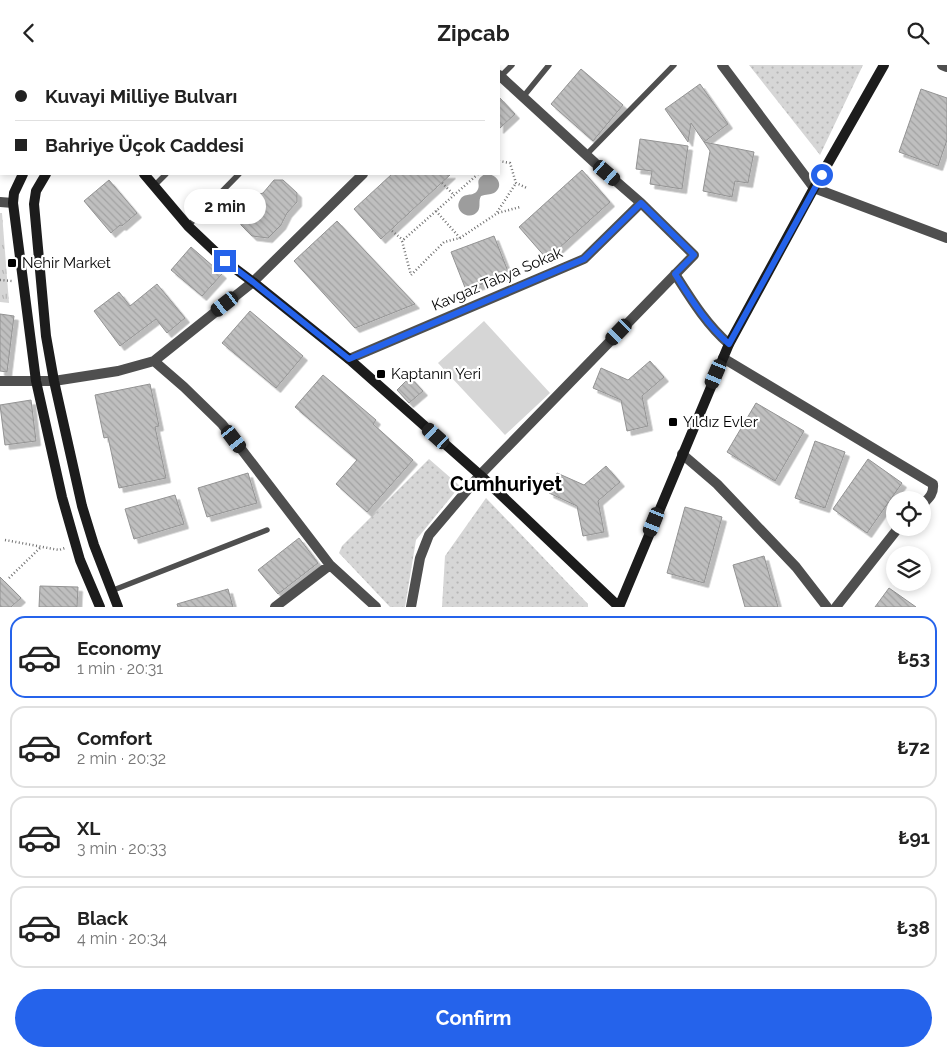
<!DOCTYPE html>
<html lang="en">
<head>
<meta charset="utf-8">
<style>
  :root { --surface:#fff; --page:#f6f6f6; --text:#222; --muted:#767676; --line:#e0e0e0; --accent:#2563eb }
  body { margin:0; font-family:Raleway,sans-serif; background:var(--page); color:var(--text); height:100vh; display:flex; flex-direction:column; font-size:19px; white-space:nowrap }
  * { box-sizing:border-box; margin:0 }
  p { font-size:16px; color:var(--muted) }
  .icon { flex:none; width:28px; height:28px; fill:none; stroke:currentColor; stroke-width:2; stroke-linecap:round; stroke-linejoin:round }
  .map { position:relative; height:542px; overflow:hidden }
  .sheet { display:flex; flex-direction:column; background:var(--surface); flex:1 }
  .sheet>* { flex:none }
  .hud { position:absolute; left:0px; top:0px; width:500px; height:110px; box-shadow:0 2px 8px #0003; display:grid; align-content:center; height:110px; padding:0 15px; background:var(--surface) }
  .tools { position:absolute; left:886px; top:426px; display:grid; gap:10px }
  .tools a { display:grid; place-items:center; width:45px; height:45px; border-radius:50%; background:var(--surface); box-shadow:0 2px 8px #0003; font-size:25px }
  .end { position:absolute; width:22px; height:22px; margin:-11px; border:6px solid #2563eb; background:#fff; box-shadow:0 0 0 2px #fff }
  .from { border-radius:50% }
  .bubble { position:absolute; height:35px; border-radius:18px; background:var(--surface); box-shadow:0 2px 8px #0003; font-size:16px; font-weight:700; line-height:35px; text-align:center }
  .car { position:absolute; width:15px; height:30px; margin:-15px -8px; border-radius:6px; box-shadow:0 0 4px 1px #0007; background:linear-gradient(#222 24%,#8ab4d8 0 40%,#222 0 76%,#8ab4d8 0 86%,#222 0) }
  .hud b { display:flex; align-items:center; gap:18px; height:48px; font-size:19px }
  .hud b+b { border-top:1px solid var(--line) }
  .hud i { width:12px; height:12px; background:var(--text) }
  ul { padding:9px 0 0; list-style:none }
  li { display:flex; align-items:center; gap:15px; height:82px; margin:0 10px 8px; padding:0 5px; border:2px solid var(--line); border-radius:15px }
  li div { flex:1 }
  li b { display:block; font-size:19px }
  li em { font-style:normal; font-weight:700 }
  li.on { border-color:var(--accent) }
  li>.icon { width:45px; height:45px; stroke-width:1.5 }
  .cta { display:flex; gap:10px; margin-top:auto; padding:10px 15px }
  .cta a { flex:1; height:58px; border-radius:30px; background:var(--accent); color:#fff; font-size:20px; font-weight:700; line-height:58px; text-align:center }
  header { display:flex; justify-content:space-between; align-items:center; height:65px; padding:0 15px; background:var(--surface); font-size:22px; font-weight:700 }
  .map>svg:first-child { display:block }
</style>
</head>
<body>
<header><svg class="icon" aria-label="back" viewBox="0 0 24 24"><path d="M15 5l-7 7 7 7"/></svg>Zipcab<svg class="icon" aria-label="search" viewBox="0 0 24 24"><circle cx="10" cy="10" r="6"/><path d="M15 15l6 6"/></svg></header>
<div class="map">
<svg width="947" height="542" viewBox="0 0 947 542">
  <defs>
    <pattern id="grass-dots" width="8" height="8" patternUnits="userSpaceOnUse" patternTransform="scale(1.25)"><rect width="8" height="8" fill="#d6d6d6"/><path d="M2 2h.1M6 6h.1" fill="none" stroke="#b6b6b6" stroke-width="1.8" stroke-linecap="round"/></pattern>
    <pattern id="park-tufts" width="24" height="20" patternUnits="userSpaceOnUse" patternTransform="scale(1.25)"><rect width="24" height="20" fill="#d6d6d6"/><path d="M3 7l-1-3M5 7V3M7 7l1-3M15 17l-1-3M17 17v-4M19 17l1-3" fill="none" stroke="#b6b6b6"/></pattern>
    <pattern id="building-back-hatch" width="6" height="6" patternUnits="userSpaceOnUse" patternTransform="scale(1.25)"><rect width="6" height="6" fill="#bfbfbf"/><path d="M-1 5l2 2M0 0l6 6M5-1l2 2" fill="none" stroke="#a2a2a2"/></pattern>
    <filter id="shadow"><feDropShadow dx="4.5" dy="4.5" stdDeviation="0" flood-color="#0004"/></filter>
  </defs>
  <rect width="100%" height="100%" fill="#fff"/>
  <path fill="url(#grass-dots)" d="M749,0H863L820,90Z
    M429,394L460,421L416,475L405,542H390L339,488L342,481Z
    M486,433L588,539V542H442L445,491Z"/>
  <path fill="url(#park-tufts)" d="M0,148H2L9,238L0,237Z"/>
  <path fill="#d6d6d6" d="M484,256L550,328L505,370L438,298Z"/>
  <path fill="#9d9d9d" d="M485,109C497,108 505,121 494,128C490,130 486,129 481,131C478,136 481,141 478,146C470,157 453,146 460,135C464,127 473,132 477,126C482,119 473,116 485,109Z"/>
  <path fill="url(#building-back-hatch)" stroke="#939393" filter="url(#shadow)" d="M581,4L623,40L593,76L551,39Z
    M700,19L728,59L704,77L691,58L688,77L665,44Z
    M921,24L947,33V75L938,101L899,87Z
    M499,32L515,49L499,64Z
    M640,74L688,81L682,124L650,119L652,106L636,104Z
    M704,77L754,87L748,118L735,116L732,132L703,126L710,86Z
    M582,105L610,137L547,194L519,162Z
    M392,109H451L381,174L354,144Z
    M109,115L137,148L122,161L120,160L111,168L84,136Z
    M274,115H283L297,128V137L287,148L281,160L268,173L252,171L241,160L239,145L251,132L263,128Z
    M337,156L367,188L415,239L355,263L294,196Z
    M494,171L509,209L466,225L451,187Z
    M191,182L222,209L202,231L171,205Z
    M157,219L185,253L167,268L156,254L120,281L94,246L119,227L130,241Z
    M250,246L303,291L276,323L222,278Z
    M0,249L14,251L7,307L0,306Z
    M650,296L664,312L642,331L648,361L627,366L621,335L593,323L601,303L628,315Z
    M323,310L376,355L373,359L413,395L367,447L336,419L357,395L295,342Z
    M410,312L423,326L409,338L397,325Z
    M150,319L159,361L155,362L166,413L119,423L108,372L104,373L95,330Z
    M31,335L36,376L5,380L0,340Z
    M756,338L804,366L775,416L727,387Z
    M815,376L845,387L825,443L795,433Z
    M868,394L902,418L867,468L833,444Z
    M606,401L620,417L598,436L604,467L583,471L577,441L549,428L557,408L584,420Z
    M248,408L257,438L207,452L198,423Z
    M175,430L184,459L134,474L125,444Z
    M685,442L722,452L704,518L667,508Z
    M299,473L318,498L278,529L258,505Z
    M764,491L778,542H745L733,500Z
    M0,512L21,533L11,542H0Z
    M40,521L78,522L77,542H39Z
    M889,523L916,542H875Z
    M228,524L233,542H178L177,539Z"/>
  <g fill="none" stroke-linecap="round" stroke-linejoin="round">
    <path stroke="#717171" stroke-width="2.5" stroke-dasharray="1 2.5" stroke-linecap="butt" d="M499,96L510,98L516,118L527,123
      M478,109L402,176L411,210L444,177L460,173L496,149L516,118
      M442,118L454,130
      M436,146L460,173
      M498,148L520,142
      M392,166L403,175
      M0,215L12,216
      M5,475L59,485L65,483
      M9,513L41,482"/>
    <path stroke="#4f4f4f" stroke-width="5.5" d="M500,12L512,0
      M523,32L549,0
      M586,90L674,0
      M154,121L166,109
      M188,161L239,109
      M111,526L267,465"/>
    <path stroke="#4f4f4f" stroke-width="10" d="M290,0L292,1
      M490,0L491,1
      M722,0L814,123L947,173
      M942,0L947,2
      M470,1L471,0
      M0,137L13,138
      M675,209C691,234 706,259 729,279
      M723,293L933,419C934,429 929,433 922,440
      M349,294L584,194L641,138
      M154,296L184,322L222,359L330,500L376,542
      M0,316H54L118,306L154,296L253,217L363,109
      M682,389L717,419L796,502L827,542
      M275,542L330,500
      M411,542L420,493L429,470L480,410L694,190L641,138L595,98L499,10
      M836,542L899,462"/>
    <path stroke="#1c1c1c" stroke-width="10" d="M33,0V1
      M61,0L62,1
      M105,1L106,0
      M23,109L14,128L13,138L36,316L62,432L80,495L100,542
      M46,109L36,126L34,139L46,271L54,316L82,441L94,480L118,542
      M144,109L188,161L225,196L253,217L349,294L480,410L619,542
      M619,542L729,279L814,123L884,0"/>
  </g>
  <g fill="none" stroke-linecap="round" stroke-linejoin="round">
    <path stroke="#2563eb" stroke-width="6" d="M225,196L253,217L349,294L584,194L641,138L694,190L675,209C691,234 706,259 729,279L822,110"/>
  </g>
  <g fill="#000" stroke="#fff" stroke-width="2">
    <rect x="7" y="193" width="10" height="10" rx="2.5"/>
    <rect x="376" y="304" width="10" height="10" rx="2.5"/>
    <rect x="668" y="352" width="10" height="10" rx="2.5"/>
  </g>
  <g text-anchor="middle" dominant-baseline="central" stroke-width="4.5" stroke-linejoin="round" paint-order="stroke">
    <g font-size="15" fill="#000" stroke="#fff" text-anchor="start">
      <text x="22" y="198">Nehir Market</text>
      <text x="391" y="309">Kaptanın Yeri</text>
      <text x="683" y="357">Yıldız Evler</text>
    </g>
    <g font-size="15" fill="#000" stroke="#fff">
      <text transform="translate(497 214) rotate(-23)">Kavgaz Tabya Sokak</text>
    </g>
    <g font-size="20" font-weight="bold" fill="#000" stroke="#fff">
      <text x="506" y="419">Cumhuriyet</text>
    </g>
  </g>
</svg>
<div class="tools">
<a><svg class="icon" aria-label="locate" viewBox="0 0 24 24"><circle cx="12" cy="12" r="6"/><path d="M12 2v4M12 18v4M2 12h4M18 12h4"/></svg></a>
<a><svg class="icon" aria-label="layers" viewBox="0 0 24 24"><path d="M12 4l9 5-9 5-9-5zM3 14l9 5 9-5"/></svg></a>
</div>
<i class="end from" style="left:822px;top:110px"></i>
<i class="end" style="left:225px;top:196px"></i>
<div class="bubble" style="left:184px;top:124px;width:82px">2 min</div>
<i class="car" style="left:607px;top:108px;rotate:131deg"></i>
<i class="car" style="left:225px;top:239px;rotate:232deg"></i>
<i class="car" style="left:619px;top:267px;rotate:224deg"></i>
<i class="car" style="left:716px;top:309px;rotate:203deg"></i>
<i class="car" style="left:436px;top:371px;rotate:312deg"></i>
<i class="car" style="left:234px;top:374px;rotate:143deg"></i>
<i class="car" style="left:654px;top:457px;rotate:202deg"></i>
<div class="hud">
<b><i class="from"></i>Kuvayi Milliye Bulvarı</b>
<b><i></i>Bahriye Üçok Caddesi</b>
</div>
</div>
<section class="sheet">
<ul>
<li class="on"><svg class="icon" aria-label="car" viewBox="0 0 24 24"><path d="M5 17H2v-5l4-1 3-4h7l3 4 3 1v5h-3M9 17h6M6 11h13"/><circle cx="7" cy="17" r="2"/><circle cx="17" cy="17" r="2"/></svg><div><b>Economy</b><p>1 min · 20:31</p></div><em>₺53</em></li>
<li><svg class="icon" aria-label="car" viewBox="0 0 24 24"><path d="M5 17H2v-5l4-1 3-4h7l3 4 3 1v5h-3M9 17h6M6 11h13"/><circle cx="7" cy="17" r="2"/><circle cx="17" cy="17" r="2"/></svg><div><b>Comfort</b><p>2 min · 20:32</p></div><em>₺72</em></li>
<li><svg class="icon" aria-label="car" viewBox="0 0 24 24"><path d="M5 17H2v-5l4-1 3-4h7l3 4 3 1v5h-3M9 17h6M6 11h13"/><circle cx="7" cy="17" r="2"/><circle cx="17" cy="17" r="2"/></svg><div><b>XL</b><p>3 min · 20:33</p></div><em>₺91</em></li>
<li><svg class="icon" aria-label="car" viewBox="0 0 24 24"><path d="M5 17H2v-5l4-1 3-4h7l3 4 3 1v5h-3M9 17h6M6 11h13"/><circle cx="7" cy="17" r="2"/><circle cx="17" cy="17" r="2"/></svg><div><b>Black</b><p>4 min · 20:34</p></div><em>₺38</em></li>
</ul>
<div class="cta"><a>Confirm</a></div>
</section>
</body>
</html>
